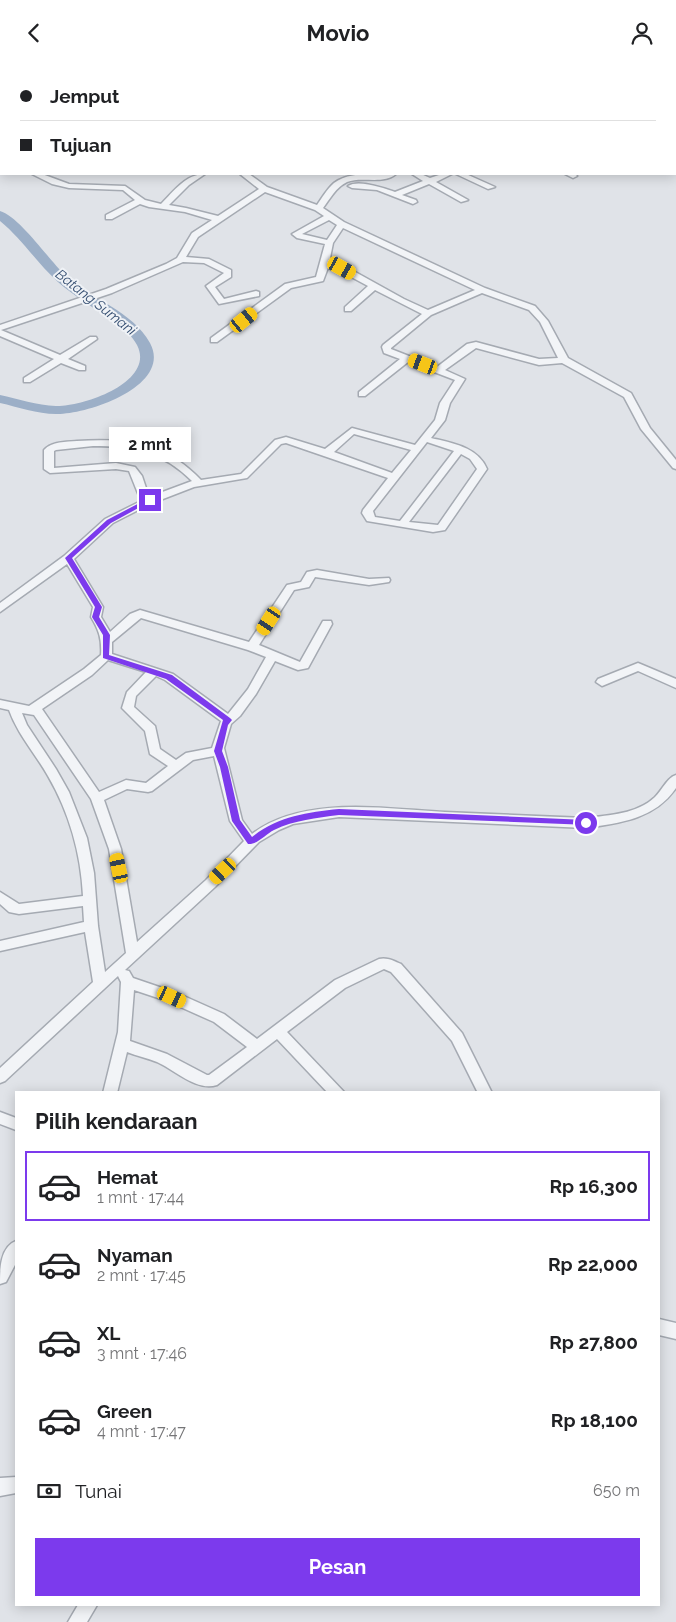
<!DOCTYPE html>
<html lang="id">
<head>
<meta charset="utf-8">
<style>
  :root { --surface:#fff; --page:#f2f2f2; --text:#202124; --muted:#757577; --line:#e0e0e0; --accent:#7c3aed }
  body { margin:0; font-family:Raleway,sans-serif; background:var(--page); color:var(--text); height:100vh; display:flex; flex-direction:column; font-size:19px; white-space:nowrap }
  * { box-sizing:border-box; margin:0 }
  p { font-size:16px; color:var(--muted) }
  .icon { flex:none; width:28px; height:28px; fill:none; stroke:currentColor; stroke-width:2; stroke-linecap:round; stroke-linejoin:round }
  .map { position:relative; flex:1; overflow:hidden }
  .sheet { position:absolute; left:15px; top:1026px; width:645px; height:515px; display:flex; flex-direction:column; background:var(--surface); border-radius:0px; box-shadow:0 2px 12px #0003 }
  .sheet>* { flex:none }
  .guide { position:absolute; left:0px; top:0px; width:676px; height:110px; box-shadow:0 2px 12px #0003; display:grid; align-content:center; height:110px; padding:0 20px; background:var(--surface) }
  .end { position:absolute; width:22px; height:22px; margin:-11px; border:6px solid #7c3aed; background:#fff; box-shadow:0 0 0 2px #fff }
  .from { border-radius:50% }
  .bubble { position:absolute; height:35px; border-radius:0px; background:var(--surface); box-shadow:0 2px 12px #0003; font-size:16px; font-weight:700; line-height:35px; text-align:center }
  .car { position:absolute; width:15px; height:30px; margin:-15px -8px; border-radius:6px; box-shadow:0 0 4px 1px #0007; background:linear-gradient(#f5c518 24%,#345 0 40%,#f5c518 0 76%,#345 0 86%,#f5c518 0) }
  .guide b { display:flex; align-items:center; gap:18px; height:48px; font-size:19px }
  .guide b+b { border-top:1px solid var(--line) }
  .guide i { width:12px; height:12px; background:var(--text) }
  ul { padding:0; list-style:none }
  li { display:flex; align-items:center; gap:15px; height:70px; margin:0 10px 8px; padding:0 10px; border:2px solid transparent; border-radius:0px }
  li div { flex:1 }
  li b { display:block; font-size:19px }
  li em { font-style:normal; font-weight:700 }
  li.on { border-color:var(--accent) }
  li>.icon { width:45px; height:45px; stroke-width:1.5 }
  h2 { padding:0 20px; font-size:22px; line-height:60px }
  .pay { display:flex; align-items:center; gap:12px; height:55px; padding:0 20px; font-size:19px }
  .pay p { margin-inline-start:auto }
  .primary-button { display:flex; gap:10px; margin-top:auto; padding:10px 20px }
  .primary-button a { flex:1; height:58px; border-radius:0px; background:var(--accent); color:#fff; font-size:20px; font-weight:700; line-height:58px; text-align:center }
  header { display:flex; justify-content:space-between; align-items:center; height:65px; padding:0 20px; background:var(--surface); font-size:22px; font-weight:700 }
  .map>svg:first-child { display:block }
</style>
</head>
<body>
<header><svg class="icon" aria-label="back" viewBox="0 0 24 24"><path d="M15 5l-7 7 7 7"/></svg>Movio<svg class="icon" aria-label="person" viewBox="0 0 24 24"><circle cx="12" cy="8" r="4"/><path d="M4 21q1-7 8-7t8 7"/></svg></header>
<div class="map">
<svg width="676" height="1557" viewBox="0 0 676 1557">
  <rect width="100%" height="100%" fill="#e0e3e8"/>
  <g fill="none" stroke-linecap="round" stroke-linejoin="round">
    <path fill="#9cafc7" fill-rule="evenodd" d="M0,146C19,151 49,195 65,210C90,234 133,246 150,278C173,321 87,350 56,349C37,349 18,342 0,338V330C18,334 37,340 56,341C83,342 156,317 137,280C132,270 122,263 113,256C95,243 75,232 58,217C37,198 22,174 0,156Z"/>
    <defs>
      <path id="minor" d="M52,0H63V1H52Z
        M239,0H247V1H239Z
        M401,0H408V1H401Z
        M0,84H1V90H0Z
        M32,109H42L69,119L125,121L145,135L161,139C174,126 186,109 205,109L189,120L169,140L186,143L218,151L259,124L240,109H249L267,122L317,140C322,133 327,124 334,118C349,106 378,109 396,109C384,120 361,111 347,117C336,122 330,134 323,143L344,157L485,223L535,241L548,256L568,293L631,328L650,363L676,395V404L673,403L641,364L624,332L562,298L539,300L476,283L445,305L465,314L450,338L445,355L431,373C452,378 478,382 487,404L445,465L433,467L367,456L362,448L363,445L388,413L286,378L281,379L247,413L194,422L150,439L113,458L74,494L103,542L101,552L110,567L130,549L140,545L249,577L287,520L301,517L307,507L317,505L369,514L389,513L390,515L389,517L369,520L315,512L309,522L294,525L259,580L300,597L323,556H331L332,559L308,603L298,605L275,596L256,629L240,651L231,659L224,683L242,755L252,769C303,730 385,744 445,747C492,749 539,751 586,753C610,750 637,749 655,732C662,725 668,712 676,710V723C655,754 620,758 586,763L339,752L293,759L279,765L259,777L215,822L125,905L129,906L133,913L177,928L224,949L257,974L335,915L379,894C387,892 394,896 401,899L462,968L492,1028H478L452,976L391,907L384,904L345,923L287,967L345,1028H328L277,974L217,1020C197,1027 175,1005 157,997C147,993 137,991 127,987L117,1028H103L118,967L121,917L118,911L5,1016L0,1018V1003L93,917L85,867L0,886V876L84,857L83,841L19,849L9,847L0,839V827L19,839L83,831C81,789 69,747 48,711C35,688 18,670 9,645L0,643V635L29,641L84,604L101,590C102,574 99,565 91,552L93,542L67,499L0,547V538L64,491L105,454L141,436L129,406L116,404L50,408L44,404V385C52,376 66,377 77,376C127,373 165,377 201,415L241,409L275,375L286,372L325,384L352,363L415,380L435,355L440,338L455,315L408,297L365,331H359V327L400,294L384,288L382,282L383,280L422,249L375,225L351,246H345V242L368,221L329,200L323,216L291,223L217,277H211V273L285,219L316,212L325,179L297,173L292,169L324,151L315,145L265,127L198,172L186,192L209,194L231,205V212L215,222L224,234L256,226L259,227V231L219,239L206,221L224,208L204,198L183,197L112,228L1,265L60,290L90,272H96L97,274L68,294L85,301V305H79L61,298L30,317H24V313L54,294L0,271V260L106,224L166,199L177,193L192,168L212,155L185,147L149,142L140,139L112,154H106V150L135,135L123,125L69,123L52,119ZM329,155L337,160L327,175L302,169ZM343,163L475,225L428,245L404,234L330,193L333,178ZM482,228L529,245L540,257L558,293L539,294L476,277L467,279L437,302L391,284V283L431,250ZM354,369L411,385L392,408L334,387ZM427,377L454,386L400,456L375,452L373,446ZM93,381C134,381 162,386 192,416L149,432L142,411L135,402L116,398L54,403V386L56,385ZM461,389L470,394L477,404L438,460L409,457ZM141,553L248,585L266,592L248,624L228,649L173,609L112,589V577ZM108,595L146,607L127,627L122,643L145,666L150,689L168,701L146,718L126,715L99,727L42,644L92,610ZM156,611L165,615L221,656L212,683L186,688L176,695L160,684L155,661L134,642L136,631ZM22,648L34,650L91,734L109,784L126,888L105,907L98,861L94,808L87,773L69,727L56,704L27,660ZM214,691L230,756L244,776L206,815L137,877L121,784L104,735L127,724L148,727L152,726L193,695ZM134,925L167,936L214,957L247,982L209,1010H207L167,989L130,976Z
        M412,109H421L430,113L442,109H452L436,117L468,135L461,137L429,119L402,130L416,135L417,137L413,139L377,125L352,123L348,121C358,114 384,123 395,127L423,116Z
        M456,109H466L495,122L488,124Z
        M565,109H575L577,111L573,113Z
        M638,598L676,614V623L638,606L602,621L596,617L598,614Z
        M0,1047L16,1053V1065L0,1059Z
        M16,1176V1198L6,1217L0,1219C0,1205 0,1182 16,1176Z
        M659,1254L676,1258V1274L659,1270Z
        M16,1412V1428L0,1431V1413Z
        M78,1540H97L87,1557H68Z"/>
    </defs>
    <use href="#minor" stroke="#a5aab2" stroke-width="3"/>
    <use href="#minor" fill="#f2f4f7" fill-rule="evenodd"/>
  </g>
  <path fill="#7c3aed" d="M147,434L153,435L111,458L72,493L102,542L99,552L110,570L109,590L172,610L230,653L232,655L228,660L222,686L228,702L240,755L252,772C277,752 307,747 339,744L586,755L590,758L589,760L339,750C316,753 295,755 274,765C266,769 257,780 248,779L232,756L220,702L214,686L223,655L166,614L103,593V570L92,552L95,542L65,493L107,455Z"/>
  <g text-anchor="middle" dominant-baseline="central" stroke-width="4" stroke-linejoin="round" paint-order="stroke">
    <g font-size="14" font-style="italic" fill="#354e71" stroke="#eff2f6">
      <text transform="translate(96 237) rotate(38)">Batang Sumani</text>
    </g>
  </g>
</svg>
<i class="end from" style="left:586px;top:758px"></i>
<i class="end" style="left:150px;top:435px"></i>
<div class="bubble" style="left:109px;top:362px;width:82px">2 mnt</div>
<i class="car" style="left:342px;top:203px;rotate:119deg"></i>
<i class="car" style="left:244px;top:255px;rotate:51deg"></i>
<i class="car" style="left:423px;top:299px;rotate:291deg"></i>
<i class="car" style="left:269px;top:556px;rotate:213deg"></i>
<i class="car" style="left:119px;top:803px;rotate:348deg"></i>
<i class="car" style="left:223px;top:806px;rotate:227deg"></i>
<i class="car" style="left:172px;top:932px;rotate:115deg"></i>
<div class="guide">
<b><i class="from"></i>Jemput</b>
<b><i></i>Tujuan</b>
</div>
<section class="sheet">
<h2>Pilih kendaraan</h2>
<ul>
<li class="on"><svg class="icon" aria-label="car" viewBox="0 0 24 24"><path d="M5 17H2v-5l4-1 3-4h7l3 4 3 1v5h-3M9 17h6M6 11h13"/><circle cx="7" cy="17" r="2"/><circle cx="17" cy="17" r="2"/></svg><div><b>Hemat</b><p>1 mnt · 17:44</p></div><em>Rp 16,300</em></li>
<li><svg class="icon" aria-label="car" viewBox="0 0 24 24"><path d="M5 17H2v-5l4-1 3-4h7l3 4 3 1v5h-3M9 17h6M6 11h13"/><circle cx="7" cy="17" r="2"/><circle cx="17" cy="17" r="2"/></svg><div><b>Nyaman</b><p>2 mnt · 17:45</p></div><em>Rp 22,000</em></li>
<li><svg class="icon" aria-label="car" viewBox="0 0 24 24"><path d="M5 17H2v-5l4-1 3-4h7l3 4 3 1v5h-3M9 17h6M6 11h13"/><circle cx="7" cy="17" r="2"/><circle cx="17" cy="17" r="2"/></svg><div><b>XL</b><p>3 mnt · 17:46</p></div><em>Rp 27,800</em></li>
<li><svg class="icon" aria-label="car" viewBox="0 0 24 24"><path d="M5 17H2v-5l4-1 3-4h7l3 4 3 1v5h-3M9 17h6M6 11h13"/><circle cx="7" cy="17" r="2"/><circle cx="17" cy="17" r="2"/></svg><div><b>Green</b><p>4 mnt · 17:47</p></div><em>Rp 18,100</em></li>
</ul>
<div class="pay"><svg class="icon" aria-label="cash" viewBox="0 0 24 24"><path d="M3 7h18v10H3z"/><circle cx="12" cy="12" r="2"/></svg>Tunai<p>650 m</p></div>
<div class="primary-button"><a>Pesan</a></div>
</section>
</div>
</body>
</html>
